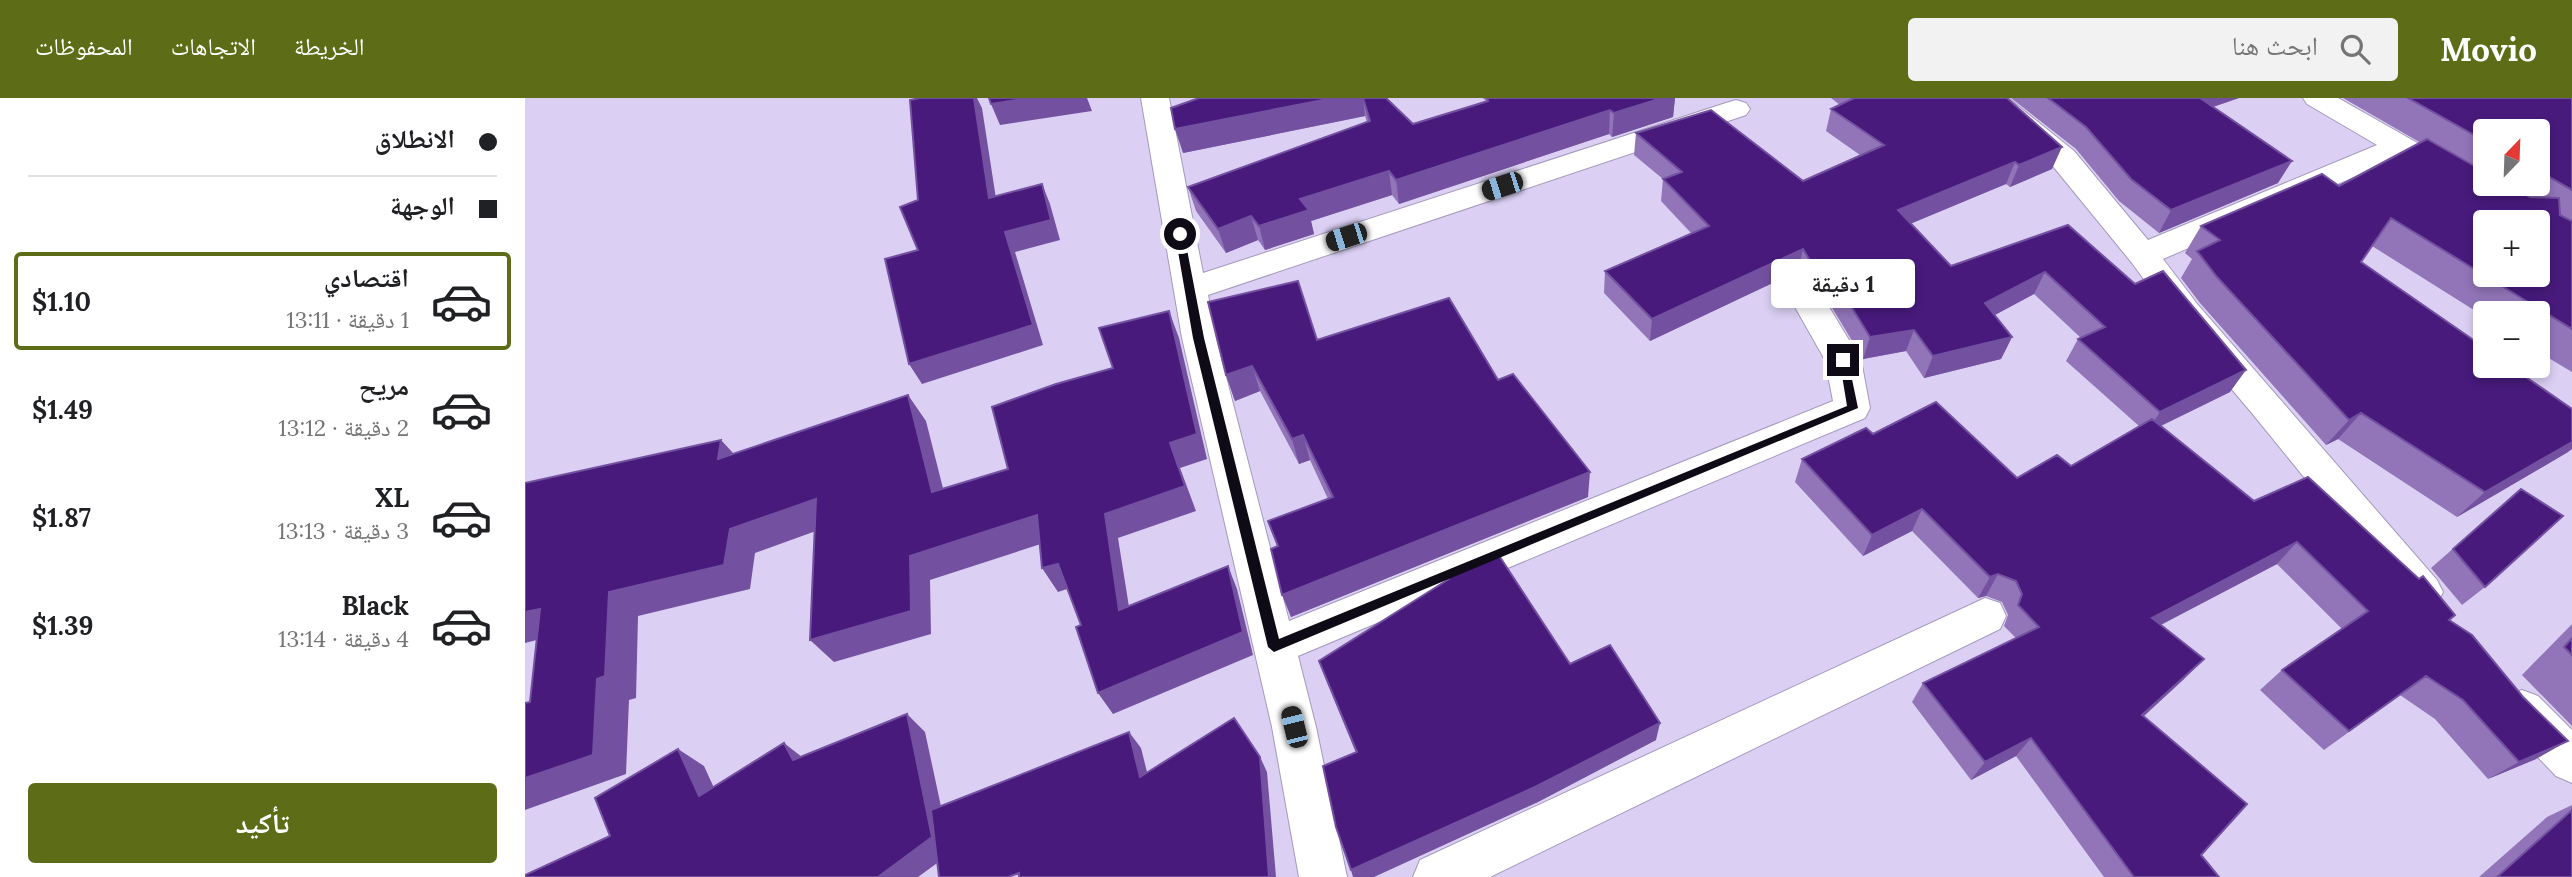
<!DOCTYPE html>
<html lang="ar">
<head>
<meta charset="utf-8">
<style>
  :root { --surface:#fff; --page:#f2f2f2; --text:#202124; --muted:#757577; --line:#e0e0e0; --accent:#5d6c16 }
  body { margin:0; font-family:Lora,"Noto Naskh Arabic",serif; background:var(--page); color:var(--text); direction:rtl; height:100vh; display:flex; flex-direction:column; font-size:26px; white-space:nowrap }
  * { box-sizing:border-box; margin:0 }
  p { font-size:23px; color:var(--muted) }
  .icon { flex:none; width:38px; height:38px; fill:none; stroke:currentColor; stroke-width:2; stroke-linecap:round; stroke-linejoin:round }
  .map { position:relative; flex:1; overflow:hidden; direction:ltr }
  .panel { display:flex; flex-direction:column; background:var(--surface); width:525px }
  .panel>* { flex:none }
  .guide { display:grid; align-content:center; height:154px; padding:0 28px; background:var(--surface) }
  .needle { width:46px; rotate:23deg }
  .tools { position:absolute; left:1948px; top:21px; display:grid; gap:14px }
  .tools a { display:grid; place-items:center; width:77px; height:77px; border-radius:7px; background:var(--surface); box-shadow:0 4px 10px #0003; font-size:35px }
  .end { position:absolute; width:32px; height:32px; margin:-16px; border:9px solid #0e0a16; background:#fff; box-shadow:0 0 0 4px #fff }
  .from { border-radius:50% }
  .bubble { position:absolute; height:49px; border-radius:7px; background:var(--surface); box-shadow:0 4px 10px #0003; font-size:23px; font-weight:700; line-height:49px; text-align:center; direction:rtl }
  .car { position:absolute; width:21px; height:42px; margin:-21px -10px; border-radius:9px; box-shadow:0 0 5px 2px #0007; background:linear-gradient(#222 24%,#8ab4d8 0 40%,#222 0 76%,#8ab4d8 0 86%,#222 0) }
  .guide b { display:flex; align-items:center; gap:24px; height:66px; font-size:26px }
  .guide b+b { border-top:2px solid var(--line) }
  .guide i { width:18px; height:18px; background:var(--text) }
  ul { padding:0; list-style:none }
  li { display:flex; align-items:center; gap:21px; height:98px; margin:0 14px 10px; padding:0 14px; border:4px solid transparent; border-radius:7px }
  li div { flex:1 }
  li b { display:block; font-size:26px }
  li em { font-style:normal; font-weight:700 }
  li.selected { border-color:var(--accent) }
  li>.icon { width:63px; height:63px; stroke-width:1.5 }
  .button { display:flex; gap:14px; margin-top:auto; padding:14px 28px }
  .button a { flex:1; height:80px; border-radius:7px; background:var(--accent); color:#fff; font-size:28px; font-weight:700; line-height:80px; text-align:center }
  header { display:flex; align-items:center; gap:42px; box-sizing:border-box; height:98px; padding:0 35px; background:var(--accent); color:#fff }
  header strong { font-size:33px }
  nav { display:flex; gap:38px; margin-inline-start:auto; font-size:24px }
  .search { width:490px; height:63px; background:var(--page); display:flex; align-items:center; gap:18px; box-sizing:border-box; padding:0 24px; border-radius:7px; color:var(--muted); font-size:26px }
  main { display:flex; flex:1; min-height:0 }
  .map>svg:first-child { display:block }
</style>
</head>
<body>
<header>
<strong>Movio</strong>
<div class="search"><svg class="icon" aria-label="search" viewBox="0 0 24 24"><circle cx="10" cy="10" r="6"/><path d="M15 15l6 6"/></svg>ابحث هنا</div>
<nav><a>الخريطة</a><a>الاتجاهات</a><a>المحفوظات</a></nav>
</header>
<main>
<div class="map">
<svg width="2047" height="779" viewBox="0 0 2047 779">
  <rect width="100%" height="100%" fill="#dbd0f4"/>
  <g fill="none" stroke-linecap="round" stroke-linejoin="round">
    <defs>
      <path id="street" d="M616,0H644L678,175L1201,5L1211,2L1221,5L1225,11L1221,17L683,197L691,240L764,523L1308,303L1300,262L1266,202L1271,194L1283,190L1295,194L1336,262L1345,310L1340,320L773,558L791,629L822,779H774L747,629L657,240Z
        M1452,0H1483L1549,53L1623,142L1852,47L1782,6L1778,0H1813L1903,51L1907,58L1903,65L1892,67L1873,60L1638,161L1673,207L1912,482L1918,494L1912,506L1897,512L1882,506L1726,314L1649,223L1607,165L1527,67Z
        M1460,500L1475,505L1481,518L1475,531L965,779H888L895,762Z
        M1997,592L2013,598L2047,632V685L2031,678L1981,626L1975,612L1981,598Z"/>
    </defs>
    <use href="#street" stroke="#a499bc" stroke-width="2"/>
    <use href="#street" fill="#fff" fill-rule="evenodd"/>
  </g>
  <path fill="#9175b8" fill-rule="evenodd" d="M674,0H861L888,26L961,3L958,0H1150L1148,19L1087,39L1084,36L874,106L867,97L786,123L789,136L740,152L733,142L701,155L671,113L663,89L842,24L840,18L658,55Z
    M1306,0H1482L1527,71L1485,89L1481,86L1386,125L1426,168L1543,127L1705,294L1636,328L1729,403L1924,522L2011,661L1963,681L1910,621L1875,597L1799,652L1735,592L1757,572L1817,531L1752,466L1636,527L1659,581L1618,619L1676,757L1694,779H1579L1491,658L1446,682L1387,604L1398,585L1491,540L1479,528L1483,517L1477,504L1461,498L1453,500L1387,433L1338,458L1270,384L1277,361L1348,336L1492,380L1546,368L1614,328L1541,263L1553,241L1556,240L1509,196L1470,217L1487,239L1476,261L1399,280L1381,253L1338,261L1297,193L1282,188L1273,173L1125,243L1079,195L1080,173L1166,135L1136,103L1138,81L1109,57L1111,35L1278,83L1335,57L1301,33L1306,11L1315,7Z
    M1486,0H1714L1688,9L1753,85L1634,135L1594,103L1551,51Z
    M1818,0H2047V274L2012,253V215H1960V219L1847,148L1836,164L2043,354L1932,419L1813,341L1801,347L1675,205L1656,180L1667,161L1660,155L1676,128L1814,88L1896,45ZM1960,33H2012V86H1960Z
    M792,242L973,282L1063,399L766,519L752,448L743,423L803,401L785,362L774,366L735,293L710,303L701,277Z
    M1996,391L1960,489L1937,507L1906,470Z
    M922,477L1045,566L1131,642L1011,705L831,655L801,582L794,563L923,482Z
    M2047,526V628L1997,577Z
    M2047,707V779H1954L2022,719Z"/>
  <path fill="#7351a0" d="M449,0H452L457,10L474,120L464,100Z
    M505,0H562L567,13L475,27L466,6Z
    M808,0H838L840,18L658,55L650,31Z
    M1137,0H1150L1148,19L1087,39L1089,15Z
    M1668,0H1714L1658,19Z
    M1085,12L1084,36L874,106L871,82Z
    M1537,49L1527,71L1485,89L1494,67Z
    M1767,63L1753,85L1634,135L1646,112Z
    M1490,64L1481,86L1366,134L1373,112Z
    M864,73L867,97L786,123L789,136L740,152L734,128L775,101Z
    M517,86L525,106L535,142L490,154L518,247L397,286L384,266L480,134Z
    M726,118L733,142L701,155L693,131Z
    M1278,151L1273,173L1125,243L1127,221Z
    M1520,174L1509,196L1451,227L1460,205Z
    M644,213L654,240L682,361L655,370L671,413L593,440L608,534L594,512L580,416L645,345Z
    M1389,232L1381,253L1338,261L1345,239Z
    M1487,239L1476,261L1399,280L1408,258Z
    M727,268L735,293L710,303L701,277Z
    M1721,272L1705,294L1621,335L1635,314Z
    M383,297L401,323L425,418L407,394Z
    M1836,315L1813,341L1801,347L1824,322Z
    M778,337L785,362L774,366L767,341Z
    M196,342L220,368L193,361Z
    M2047,344V351L2043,354L1932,419L1960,394Z
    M1065,374L1063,399L766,519L757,497Z
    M291,401L313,425L230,455L225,491L113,518L111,600L104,602L101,676L0,712V680L72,581L84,494L205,431Z
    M1397,411L1387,433L1338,458L1347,437Z
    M512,417L528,442L405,482L406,536L309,564L285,542L385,458Z
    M1772,444L1752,466L1610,540L1627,520Z
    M533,466L548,489L533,494L517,470Z
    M703,468L712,491L728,557L588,616L573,595Z
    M1473,476L1461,498L1453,500L1465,479Z
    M15,511L47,533L0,545V514Z
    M1679,561L1659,581L1599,636L1617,617Z
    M382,616L400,634L426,755L393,779H353Z
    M1135,625L1131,642L1011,705L849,779H828L826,772Z
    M604,634L616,650L627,694L615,679Z
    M1506,640L1491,658L1446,682L1460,664Z
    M2043,643L2011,661L1963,681L1994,664Z
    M259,645L282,663L268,662Z
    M153,651L179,668L200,714L174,698Z
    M735,659L742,674L751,779H744Z"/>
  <path fill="#471a7c" stroke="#7351a0" stroke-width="2" fill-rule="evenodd" d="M395,0H449L464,100L517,86L526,122L480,134L508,227L384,266L360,161L393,152L375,109L393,102L385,2Z
    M464,0H505L466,6Z
    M674,0H808L650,31L646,10Z
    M838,0H861L888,26L963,3L962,0H1137L1089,15L1085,12L871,82L864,73L775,101L784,112L734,128L726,118L693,131L663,89L845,23Z
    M1329,0H1482L1537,49L1494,67L1490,64L1373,112L1426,168L1543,127L1610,186L1638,173L1721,272L1635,314L1553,241L1580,229L1520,174L1460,205L1487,239L1408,258L1389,232L1345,239L1303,171L1287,166L1278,151L1127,221L1080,173L1184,128L1138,81L1157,74L1111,35L1186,12L1278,83L1359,47L1306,11Z
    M1523,0H1675L1767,63L1646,112L1606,81L1561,29Z
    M1883,0H2047V92L2012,72V33H1960V43Z
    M1902,41L1960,74V86H1981L2005,99L2034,100L2035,117L2047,123V231L1866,120L1836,164L1960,250V268H1985L2047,311V344L1960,394L1836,315L1824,322L1692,179L1672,153L1695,142L1676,128L1797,76L1814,88ZM1960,124H2012V177H1960Z
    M773,183L792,242L924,200L973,282L988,276L1065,374L757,497L746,451L753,448L743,423L808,399L778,337L767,341L727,268L701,277L683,204Z
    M644,213L672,336L645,345L660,388L580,416L594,512L703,468L718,534L573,595L551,529L556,527L533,466L517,470L512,417L385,458L386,513L285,542L291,401L205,431L199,467L84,494L80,578L72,581L68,657L0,680V605L5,604L15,511L0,514V385L196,342L193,361L383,297L407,394L483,371L467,309L531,286L588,270L574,230Z
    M1411,304L1492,380L1532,357L1546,368L1627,321L1729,403L1783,379L1894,481L1898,478L1930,517L1924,522L1947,537L1998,599L2043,643L1994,664L1938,602L1901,578L1824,633L1757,572L1843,513L1772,444L1627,520L1679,561L1617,617L1722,706L1676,757L1694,779H1609L1506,640L1460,664L1398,585L1514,529L1493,507L1497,496L1491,483L1473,476L1465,479L1397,411L1347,437L1277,361L1341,330L1348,336Z
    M1996,391L2038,418L1960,489L1928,451Z
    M973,456L1045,566L1085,547L1135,625L1010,689L826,772L811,729L798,668L832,654L794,563L924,481L922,477Z
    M2047,540V557L2039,549Z
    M382,616L407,739L353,779H0V777L85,738L70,700L153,651L174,698L259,645L268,662Z
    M709,620L735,659L744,779H494V775L483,779H414L406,712L604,634L615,679Z
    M2047,712V779H1972Z"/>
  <path fill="#0e0a16" d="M655,133L659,136L679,240L754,541L1322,308L1314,259H1322L1323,262L1333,310L749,554L743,549L668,240L650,136Z"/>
</svg>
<div class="tools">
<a><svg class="needle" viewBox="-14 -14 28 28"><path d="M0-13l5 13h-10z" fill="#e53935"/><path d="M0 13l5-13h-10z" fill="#757577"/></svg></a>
<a>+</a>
<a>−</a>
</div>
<i class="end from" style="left:655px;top:136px"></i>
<i class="end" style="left:1318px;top:262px"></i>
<div class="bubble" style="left:1246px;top:161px;width:144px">1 دقيقة</div>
<i class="car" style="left:977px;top:88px;rotate:252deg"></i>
<i class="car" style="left:821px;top:139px;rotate:252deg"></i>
<i class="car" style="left:769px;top:629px;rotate:346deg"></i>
</div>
<section class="panel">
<div class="guide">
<b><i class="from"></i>الانطلاق</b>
<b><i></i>الوجهة</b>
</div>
<ul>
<li class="selected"><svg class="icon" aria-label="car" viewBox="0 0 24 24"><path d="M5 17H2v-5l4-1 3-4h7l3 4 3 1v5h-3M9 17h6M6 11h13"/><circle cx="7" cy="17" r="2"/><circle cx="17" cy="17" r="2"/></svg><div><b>اقتصادي</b><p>1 دقيقة · 13:11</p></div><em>$1.10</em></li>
<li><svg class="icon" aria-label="car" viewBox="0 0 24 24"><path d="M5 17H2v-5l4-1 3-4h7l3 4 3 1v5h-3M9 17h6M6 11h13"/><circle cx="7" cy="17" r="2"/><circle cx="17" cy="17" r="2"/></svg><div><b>مريح</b><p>2 دقيقة · 13:12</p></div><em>$1.49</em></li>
<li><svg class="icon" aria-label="car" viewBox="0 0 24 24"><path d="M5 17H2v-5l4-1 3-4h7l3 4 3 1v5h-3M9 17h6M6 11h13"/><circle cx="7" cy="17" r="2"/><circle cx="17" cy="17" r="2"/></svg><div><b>XL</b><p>3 دقيقة · 13:13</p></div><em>$1.87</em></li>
<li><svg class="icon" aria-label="car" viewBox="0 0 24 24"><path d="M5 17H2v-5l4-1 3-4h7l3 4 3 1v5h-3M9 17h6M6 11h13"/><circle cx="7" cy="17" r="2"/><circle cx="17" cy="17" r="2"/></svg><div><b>Black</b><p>4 دقيقة · 13:14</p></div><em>$1.39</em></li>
</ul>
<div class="button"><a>تأكيد</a></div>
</section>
</main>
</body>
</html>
